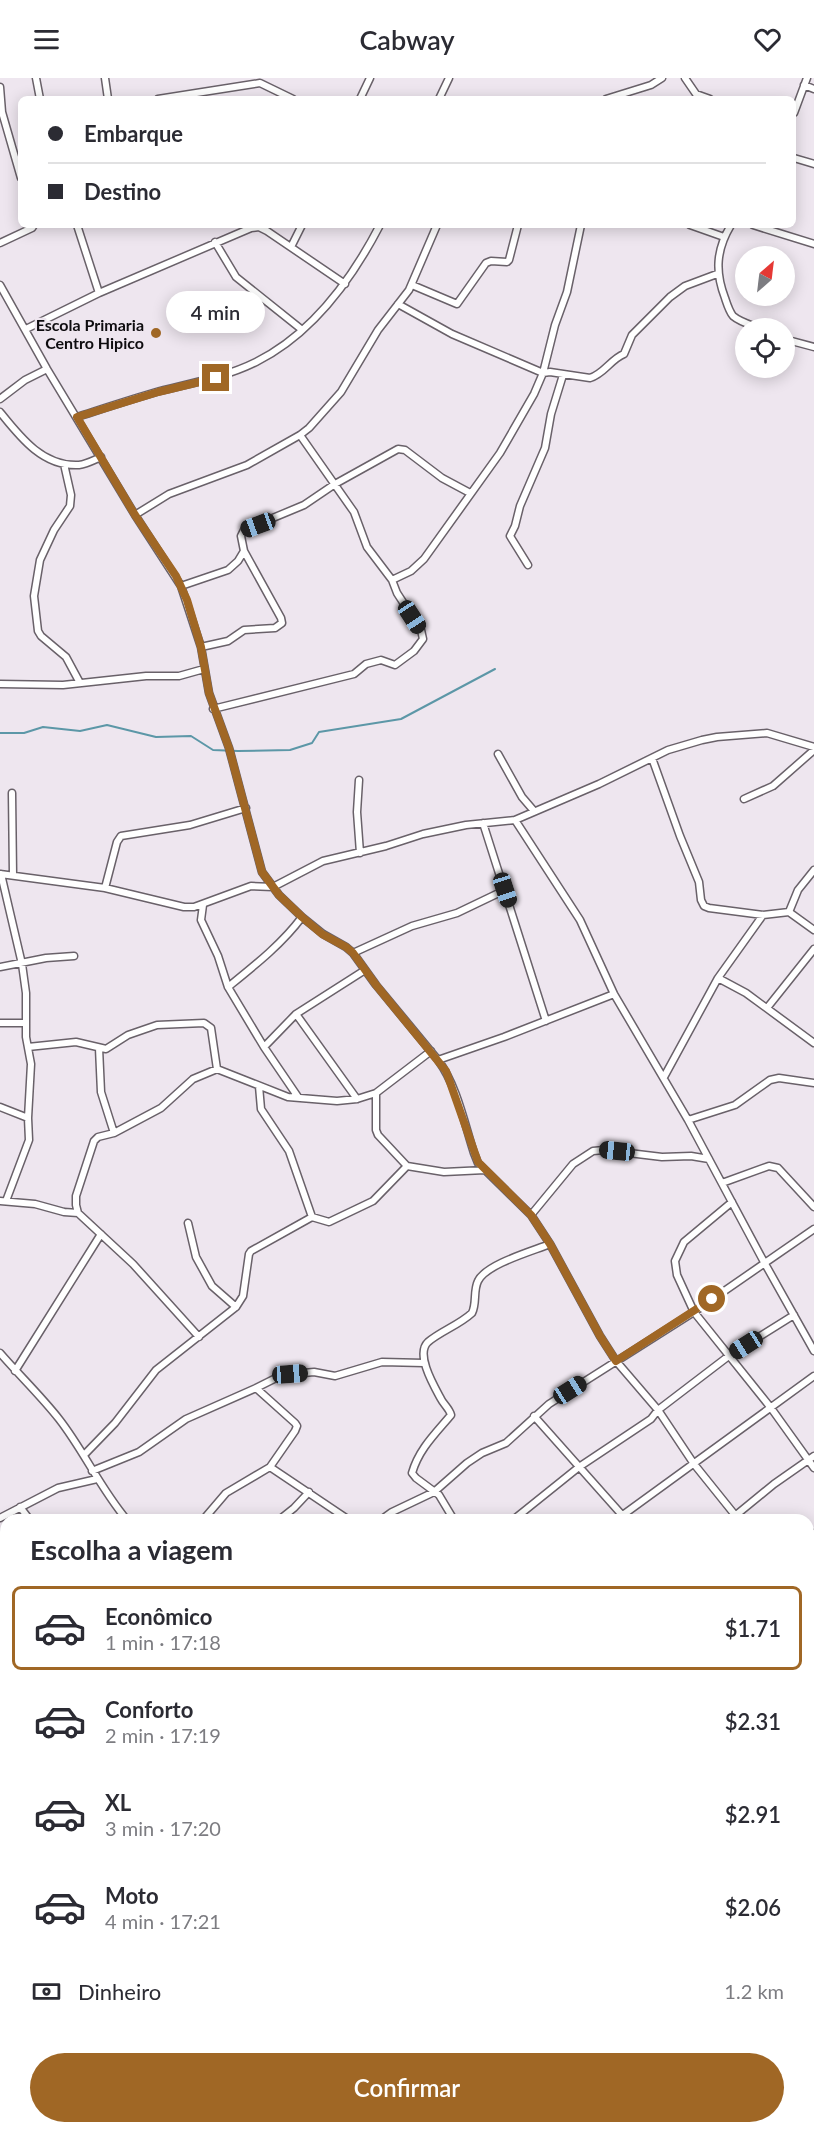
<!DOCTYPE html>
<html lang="pt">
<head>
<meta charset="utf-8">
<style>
  :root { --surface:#fff; --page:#f2f2f3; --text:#2b2b33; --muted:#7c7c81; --line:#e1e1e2; --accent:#a06725 }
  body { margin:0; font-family:Lato,sans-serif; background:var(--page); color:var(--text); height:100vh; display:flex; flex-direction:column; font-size:22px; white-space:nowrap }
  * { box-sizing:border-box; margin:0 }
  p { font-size:20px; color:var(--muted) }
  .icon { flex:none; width:33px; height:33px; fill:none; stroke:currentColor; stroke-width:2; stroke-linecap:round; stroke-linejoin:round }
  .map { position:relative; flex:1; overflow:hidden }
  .sheet { position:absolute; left:0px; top:1436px; width:814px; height:620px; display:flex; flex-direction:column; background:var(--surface); border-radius:18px 18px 0 0; box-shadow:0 3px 15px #0003 }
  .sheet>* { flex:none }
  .banner { position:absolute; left:18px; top:18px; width:778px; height:132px; border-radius:9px; box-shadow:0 3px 15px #0003; display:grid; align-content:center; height:132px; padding:0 30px; background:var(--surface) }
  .needle { width:39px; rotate:28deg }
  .fabs { position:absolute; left:735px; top:168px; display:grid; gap:12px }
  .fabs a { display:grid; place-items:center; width:60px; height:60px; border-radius:50%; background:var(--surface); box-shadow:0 3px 15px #0003; font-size:30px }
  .end { position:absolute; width:27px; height:27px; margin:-14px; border:8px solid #a06725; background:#fff; box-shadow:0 0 0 3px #fff }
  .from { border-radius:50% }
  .bubble { position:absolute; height:42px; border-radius:21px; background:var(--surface); box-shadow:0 3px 15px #0003; font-size:20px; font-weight:600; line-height:42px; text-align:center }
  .car { position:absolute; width:18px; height:36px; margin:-18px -9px; border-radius:8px; box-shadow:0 0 4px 2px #0007; background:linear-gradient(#222 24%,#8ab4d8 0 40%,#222 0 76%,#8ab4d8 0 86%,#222 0) }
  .banner b { display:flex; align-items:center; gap:21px; height:57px; font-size:22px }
  .banner b+b { border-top:2px solid var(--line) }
  .banner i { width:15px; height:15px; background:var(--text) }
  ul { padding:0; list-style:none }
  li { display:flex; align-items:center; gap:18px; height:84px; margin:0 12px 9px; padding:0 18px; border:3px solid transparent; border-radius:9px }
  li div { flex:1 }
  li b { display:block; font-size:22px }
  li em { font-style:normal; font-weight:600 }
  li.on { border-color:var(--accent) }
  li>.icon { width:54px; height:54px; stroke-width:1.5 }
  h2 { padding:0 30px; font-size:27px; line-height:72px }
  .pay { display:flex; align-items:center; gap:15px; height:66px; padding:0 30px; font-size:22px }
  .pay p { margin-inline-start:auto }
  .cta { display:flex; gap:12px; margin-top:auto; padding:12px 30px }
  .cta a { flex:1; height:69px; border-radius:36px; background:var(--accent); color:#fff; font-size:24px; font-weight:600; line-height:69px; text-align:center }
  header { display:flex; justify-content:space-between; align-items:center; height:78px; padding:0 30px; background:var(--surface); font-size:27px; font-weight:600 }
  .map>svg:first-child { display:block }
</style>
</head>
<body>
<header><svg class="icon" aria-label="menu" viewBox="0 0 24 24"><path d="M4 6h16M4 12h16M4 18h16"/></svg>Cabway<svg class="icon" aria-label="heart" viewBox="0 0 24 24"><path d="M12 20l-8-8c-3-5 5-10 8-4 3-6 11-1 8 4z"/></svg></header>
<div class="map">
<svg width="814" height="2054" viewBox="0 0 814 2054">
  <rect width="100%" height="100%" fill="#eee6ef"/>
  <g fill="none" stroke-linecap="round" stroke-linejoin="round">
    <path stroke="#5c97a7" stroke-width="2" d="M0,655H24L43,649L80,653L107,647L156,659L191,658L213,672L238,673L290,672L312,665L319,654L401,641L495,591"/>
    <defs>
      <path id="minor" d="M36,0L40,21
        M105,0L108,21
        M685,0L696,16L710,21
        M804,7L814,11
        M0,9L2,34L21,100
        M158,21L260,5L293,21
        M360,21L370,0
        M439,21L449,0
        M606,21L651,7L662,0
        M794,35L807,0
        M794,80L814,86
        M77,147L99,215
        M690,147L724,159
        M731,147C716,172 715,194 725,220C727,226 729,233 733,238C740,244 751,247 759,250
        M753,147L814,166
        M215,164L236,199L301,251
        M0,165L32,150L34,147
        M291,169L302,147
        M0,207L47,291L135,437L181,508L201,569L209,615L229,670L262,794L279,817L302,839L323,856L346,869L353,875L376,907L438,982C457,1008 464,1044 474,1075L478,1085L531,1137L550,1166L600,1258L616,1283L658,1332L694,1386L739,1442
        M412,207L457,226L486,185L491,183L507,184L509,182L518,147
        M398,226L452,256L543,295L550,294L590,300C604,296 611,281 624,276L632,257L670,219L685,208L717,196
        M26,251L99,215L251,150L259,149L267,153L345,206
        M784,261L814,269
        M0,321L25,302L47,291
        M0,334C20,359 43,389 79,387C87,386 94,382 101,379
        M77,339C105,330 132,321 160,313C192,305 226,299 256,284C312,256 352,201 380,147
        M64,386L71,417L70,428L54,452L40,482L34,518L38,553L41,558L66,579L80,605
        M135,437L169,416L247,387L300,357L309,350L341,314L378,252L409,212L437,147
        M528,487L510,458L515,448L520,428L545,370L551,336L563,297
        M392,502L411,493L424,481L500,375L534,316L543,295L555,247L567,214L581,147
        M181,508L228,492L238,483L244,473L241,458L244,452L304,427L335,406L398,371L405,372L442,400L470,415
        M201,569L228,563L244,552L275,550L282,545L281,540L244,473
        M0,606L63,607L146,598H179L204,591
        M213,631L354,596L366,586L381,582L395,587L414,573L423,561L421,552L397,515L392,502L367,469L354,434L300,357
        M498,676L522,719L534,733
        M652,680L680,758L699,804L701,822L704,828L709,830L763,837L789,834L814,852
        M359,702L357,734L360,775
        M12,715L13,797
        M744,721L773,708L814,672
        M515,742L580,842L614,916L688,1042L764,1184L814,1273
        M483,745L546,943
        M0,796L105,810L184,829H194L251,808L273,809L323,783L386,768L423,756L466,747L515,742L599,706L668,672L702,662L717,659L767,655L814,669
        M1,796L22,886L26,915V959L31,986L28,1040L29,1062L6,1123
        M105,810L117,764L121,758L190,747L246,730
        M203,827L201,842L218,878L228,909L264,969L298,1019
        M789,834L798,812L814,792
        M353,875L412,848L457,835L505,812
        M0,889L46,880L74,878
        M718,900L746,915L814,965
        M228,909C254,888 282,866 302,839
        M767,930L814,871
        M296,936L357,1021
        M0,945H26
        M28,969L76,964L106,971L128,957L157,947L204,945L211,950L217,991
        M264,969L296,936L365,892
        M99,970L101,1014L114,1055
        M438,982L504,959L614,916
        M664,999L718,900L763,837
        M259,1008L261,1031L289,1073L312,1139
        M376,1015V1052L378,1057L407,1088L444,1094L485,1092
        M0,1029L28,1040
        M688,1042L735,1027L770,1002L779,1000L814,1005
        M722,1105L769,1088L778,1090L814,1129
        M0,1123L35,1126L64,1134L78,1135
        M732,1124L684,1164L675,1183L677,1197L694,1234L771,1330L814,1390
        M531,1137L573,1086L593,1073L604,1072L662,1079L691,1078L709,1081
        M188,1145L196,1179L212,1208L236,1229
        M199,1259L133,1186L78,1135L76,1127V1118L94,1063L98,1059L114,1055L161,1030L193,1001L217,991L288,1019L337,1023L357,1021L376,1015L431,973
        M0,1275C19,1297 41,1318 59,1341C84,1373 100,1410 127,1442
        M15,1293L101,1156
        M534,1338L622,1437
        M84,1377L115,1345L156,1292L236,1229L243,1218L249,1176L251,1173L312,1139L329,1144L373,1123L407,1088
        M270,1389L349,1442
        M92,1393L139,1374L186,1341L256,1310L282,1297L314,1294L335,1298L382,1284L424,1285
        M20,1429L30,1442
        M0,1440L58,1410L97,1401
        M203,1442L226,1415L270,1389L295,1353L297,1348L295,1345L256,1310
        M279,1442L294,1430L309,1414
        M381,1442L392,1434L434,1414L467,1385L482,1375L506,1365L549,1326L694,1234L814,1151
        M454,1442L439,1417L416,1400L412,1395C419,1371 435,1356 451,1337C449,1330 444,1327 441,1321C434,1308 415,1276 428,1264C441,1253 459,1247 472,1235C477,1225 473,1213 478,1203C486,1186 533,1173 550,1166
        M513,1442L579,1389L651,1341L658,1332L730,1277L794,1237
        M616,1442L814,1298
        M730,1442L774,1406L814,1378
        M808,1459L814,1455
        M0,1510L6,1517
        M808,1539L814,1546
        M808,1569L814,1564
        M0,1643L6,1638
        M808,1658L814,1653
        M0,1695L6,1701
        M808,1737L814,1730
        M0,1787L6,1784
        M808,1827L814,1821
        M0,1876H6
        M808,1879L814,1876
        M0,1934L6,1938
        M0,2013L6,2006
        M808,2016L814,2008
        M0,2047L14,2054
        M424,2049L427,2054
        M527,2049L529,2054
        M628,2049L633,2054
        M788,2049L798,2054
        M130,2054V2049
        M223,2054L224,2049
        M431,2054L442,2049
        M594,2054V2049"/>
    </defs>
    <use href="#minor" stroke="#696169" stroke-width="9"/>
    <use href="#minor" stroke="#fff" stroke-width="6"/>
  </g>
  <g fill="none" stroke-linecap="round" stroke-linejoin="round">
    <path stroke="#a06725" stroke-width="8" d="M216,300L158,314L77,339L135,437L176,498L187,522L201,569L209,615L229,670L262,794L279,817L302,839L322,856L346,869L353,875L376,907L446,993L478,1084L531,1137L550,1166L600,1258L616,1283L712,1221"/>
  </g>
  <circle fill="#a06725" stroke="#eee6ef" stroke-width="2" cx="156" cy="255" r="6"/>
  <g text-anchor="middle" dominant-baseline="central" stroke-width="4.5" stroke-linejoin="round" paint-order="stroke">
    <g font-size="16" font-weight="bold" fill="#0e0c0f" stroke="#eee6ef" text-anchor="end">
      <text x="144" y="246">Escola Primaria<tspan x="144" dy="18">Centro Hipico</tspan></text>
    </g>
  </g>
</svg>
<div class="fabs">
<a><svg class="needle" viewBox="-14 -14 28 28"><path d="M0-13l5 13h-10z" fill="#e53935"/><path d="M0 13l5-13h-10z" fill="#7c7c81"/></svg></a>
<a><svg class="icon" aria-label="locate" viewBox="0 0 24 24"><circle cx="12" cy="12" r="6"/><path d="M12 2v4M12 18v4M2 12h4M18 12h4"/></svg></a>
</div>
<i class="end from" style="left:712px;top:1221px"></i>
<i class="end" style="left:216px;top:300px"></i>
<div class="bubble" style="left:166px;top:213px;width:99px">4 min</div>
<i class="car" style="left:258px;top:447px;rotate:250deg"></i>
<i class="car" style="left:412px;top:539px;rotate:147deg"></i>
<i class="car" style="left:505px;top:812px;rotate:162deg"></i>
<i class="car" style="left:617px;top:1073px;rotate:276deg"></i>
<i class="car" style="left:746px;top:1267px;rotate:238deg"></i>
<i class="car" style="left:290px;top:1296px;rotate:86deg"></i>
<i class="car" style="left:570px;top:1312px;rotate:58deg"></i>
<div class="banner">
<b><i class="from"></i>Embarque</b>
<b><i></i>Destino</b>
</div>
<section class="sheet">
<h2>Escolha a viagem</h2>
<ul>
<li class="on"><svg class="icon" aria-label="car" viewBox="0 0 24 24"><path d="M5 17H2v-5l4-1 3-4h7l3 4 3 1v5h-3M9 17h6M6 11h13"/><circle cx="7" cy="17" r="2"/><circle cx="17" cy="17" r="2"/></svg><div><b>Econômico</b><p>1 min · 17:18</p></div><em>$1.71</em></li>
<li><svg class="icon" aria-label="car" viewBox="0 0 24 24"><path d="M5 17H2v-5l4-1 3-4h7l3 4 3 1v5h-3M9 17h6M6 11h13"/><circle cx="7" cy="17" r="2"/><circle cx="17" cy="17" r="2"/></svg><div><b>Conforto</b><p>2 min · 17:19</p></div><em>$2.31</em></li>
<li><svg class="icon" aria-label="car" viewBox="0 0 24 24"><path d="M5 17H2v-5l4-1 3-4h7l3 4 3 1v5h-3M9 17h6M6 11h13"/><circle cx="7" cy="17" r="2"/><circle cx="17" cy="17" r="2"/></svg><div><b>XL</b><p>3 min · 17:20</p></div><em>$2.91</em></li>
<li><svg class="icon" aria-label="car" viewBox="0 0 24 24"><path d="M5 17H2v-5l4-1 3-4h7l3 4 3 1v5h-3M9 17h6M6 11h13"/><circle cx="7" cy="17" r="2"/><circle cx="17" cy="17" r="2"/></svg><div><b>Moto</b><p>4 min · 17:21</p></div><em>$2.06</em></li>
</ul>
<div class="pay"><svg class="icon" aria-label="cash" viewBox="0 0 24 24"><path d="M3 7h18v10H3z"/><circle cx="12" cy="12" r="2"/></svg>Dinheiro<p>1.2 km</p></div>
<div class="cta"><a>Confirmar</a></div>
</section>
</div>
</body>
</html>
